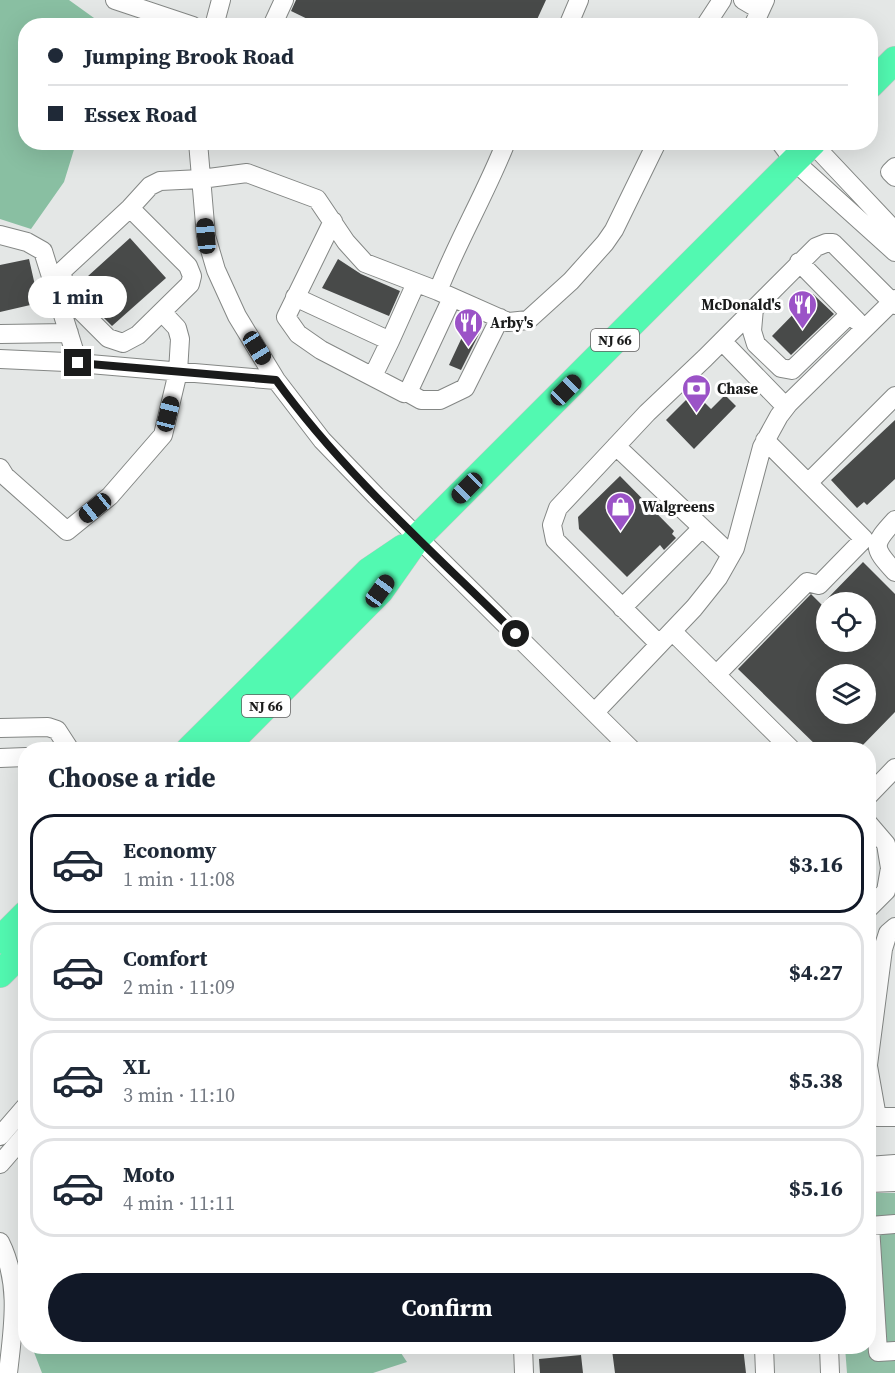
<!DOCTYPE html>
<html lang="en">
<head>
<meta charset="utf-8">
<style>
  :root { --surface:#fff; --page:#f6f6f7; --text:#1f2937; --muted:#747a83; --line:#e0e1e3; --accent:#111827 }
  body { margin:0; font-family:"Source Serif 4",serif; background:var(--page); color:var(--text); height:100vh; display:flex; flex-direction:column; font-size:22px; white-space:nowrap }
  * { box-sizing:border-box; margin:0 }
  p { font-size:20px; color:var(--muted) }
  .icon { flex:none; width:33px; height:33px; fill:none; stroke:currentColor; stroke-width:2; stroke-linecap:round; stroke-linejoin:round }
  .map { position:relative; flex:1; overflow:hidden }
  .drawer { position:absolute; left:18px; top:742px; width:858px; height:612px; display:flex; flex-direction:column; background:var(--surface); border-radius:24px; box-shadow:0 6px 24px #0002 }
  .drawer>* { flex:none }
  .banner { position:absolute; left:18px; top:18px; width:860px; height:132px; border-radius:24px; box-shadow:0 6px 24px #0002; display:grid; align-content:center; height:132px; padding:0 30px; background:var(--surface) }
  .fabs { position:absolute; left:816px; top:592px; display:grid; gap:12px }
  .fabs a { display:grid; place-items:center; width:60px; height:60px; border-radius:50%; background:var(--surface); box-shadow:0 6px 24px #0002; font-size:30px }
  .end { position:absolute; width:27px; height:27px; margin:-14px; border:8px solid #1a1b1b; background:#fff; box-shadow:0 0 0 3px #fff }
  .from { border-radius:50% }
  .bubble { position:absolute; height:42px; border-radius:21px; background:var(--surface); box-shadow:0 6px 24px #0002; font-size:20px; font-weight:700; line-height:42px; text-align:center }
  .car { position:absolute; width:18px; height:36px; margin:-18px -9px; border-radius:8px; box-shadow:0 0 4px 2px #0007; background:linear-gradient(#222 24%,#8ab4d8 0 40%,#222 0 76%,#8ab4d8 0 86%,#222 0) }
  .banner b { display:flex; align-items:center; gap:21px; height:57px; font-size:22px }
  .banner b+b { border-top:2px solid var(--line) }
  .banner i { width:15px; height:15px; background:var(--text) }
  ul { padding:0; list-style:none }
  li { display:flex; align-items:center; gap:18px; height:99px; margin:0 12px 9px; padding:0 18px; border:3px solid var(--line); border-radius:24px }
  li div { flex:1 }
  li b { display:block; font-size:22px }
  li em { font-style:normal; font-weight:700 }
  li.current { border-color:var(--accent) }
  li>.icon { width:54px; height:54px; stroke-width:1.5 }
  h2 { padding:0 30px; font-size:27px; line-height:72px }
  .button { display:flex; gap:12px; margin-top:auto; padding:12px 30px }
  .button a { flex:1; height:69px; border-radius:36px; background:var(--accent); color:#fff; font-size:24px; font-weight:700; line-height:69px; text-align:center }
  .map>svg:first-child { display:block }
</style>
</head>
<body>
<div class="map">
<svg width="895" height="1373" viewBox="0 0 895 1373">
  <rect width="100%" height="100%" fill="#e4e7e6"/>
  <path fill="#91c0a6" d="M869,1193H895V1373H847L845,1347H868Z"/>
  <path fill="#89bfa2" d="M0,0H69L101,23L111,25L26,26V142L76,143L64,182L31,229L0,219Z
    M32,1347H397L407,1362L373,1373H42Z"/>
  <path fill="#484a49" fill-rule="evenodd" d="M296,0H546L534,26H322L291,11Z
    M130,238L166,278L112,326L80,294L77,286Z
    M29,259L39,303L0,312V265Z
    M338,259L361,274L400,291L389,316L322,288Z
    M813,294L834,314L791,355L772,336Z
    M471,318L483,326L461,370L449,365Z
    M694,392L711,409L725,395L736,406L694,449L666,420Z
    M895,420V479L867,505L864,502L857,508L831,480Z
    M620,476L674,531L672,534L676,538L664,550L660,545L627,577L579,529L578,517Z
    M863,562L895,594V712L858,750H821L738,669L811,594L826,609V642H866V603H823ZM826,675H866V714H826Z
    M638,1347H743L746,1373H615L612,1350Z
    M581,1355L583,1373H540L539,1359Z"/>
  <g fill="none" stroke-linecap="round" stroke-linejoin="round">
    <defs>
      <path id="minor" d="M115,0L193,26
        M743,0L760,10
        M214,26L221,0
        M272,26L284,0
        M568,26L579,0
        M705,26L722,0
        M753,26L765,0
        M198,142L206,236L216,270L237,316L276,380L322,440L376,496L632,750
        M780,142L794,161L895,252
        M811,142L895,231
        M895,167L890,172L895,177
        M130,208L188,266L192,276L190,284L138,335L123,343L108,338L70,300L61,272L130,208L150,186L160,181L201,179L247,173L317,199L346,242L365,263L438,291L508,322L528,320L571,281L605,243L614,230L657,142
        M333,221L286,317L298,334L321,350L404,393L410,388L452,298
        M0,235L27,242L43,251L78,363
        M799,262L857,321
        M438,291C458,240 486,193 506,142
        M295,297L390,341L416,283
        M754,308L752,331L756,344L781,368L792,370L850,314
        M0,334L69,333
        M722,341L786,407
        M0,359L66,362L276,380
        M373,376L390,341
        M405,391L421,400H440L465,388L500,318
        M616,446L731,555
        M0,468L5,476L67,531L110,496L163,435L178,372L180,339L177,328L162,312
        M808,483L895,396
        M895,520C872,545 872,547 895,572
        M622,608L702,528
        M672,631L792,750
        M659,644L555,540L552,525L558,508L647,413L705,358L816,247L826,243H833L895,305
        M716,675L807,582L819,585L864,539L765,440
        M595,712L694,608L718,578L735,548L762,447L779,416L789,403L895,299
        M0,728L48,727L57,730L70,750
        M0,758L26,757
        M868,796L895,768
        M868,823L886,844L890,868L886,891L868,909
        M868,1065L883,949L888,933L895,927
        M868,1066L877,1117H895
        M0,1136L26,1106
        M0,1164L26,1134
        M868,1166L895,1164
        M868,1183L895,1182
        M895,1224L870,1226L878,1352L895,1351
        M0,1242C21,1284 13,1328 8,1373
        M523,1347L524,1373
        M764,1347L765,1373
        M829,1347L830,1373"/>
      <path id="highway" d="M870,85L895,60
        M189,750L369,571L403,548
        M222,750L380,591L418,537L813,142
        M0,940L26,914
        M0,974L26,948"/>
    </defs>
    <use href="#minor" stroke="#848785" stroke-width="20"/>
    <use href="#highway" stroke="#c3c4c4" stroke-width="28"/>
    <use href="#minor" stroke="#fff" stroke-width="18"/>
    <use href="#highway" stroke="#52f9b1" stroke-width="27"/>
  </g>
  <g fill="none" stroke-linecap="round" stroke-linejoin="round">
    <path stroke="#1a1b1b" stroke-width="8" d="M78,363L276,380C344,474 434,553 516,634"/>
  </g>
  <defs>
    <symbol id="restaurant-pin" viewBox="-11 -11 22 30"><path d="M0 17L-7.5 6A9.5 9.5 0 1 1 7.5 6Z" fill="#9b53c7" stroke="#fff"/><path d="M-5-6h1v4h1v-4h1v4h1v-4h1v5L-1.5 .5V6h-2V.5L-5-1ZM5-6V6H3V1.5H1.5Q1.5-4 5-6Z" fill="#fff"/></symbol>
    <symbol id="bank-pin" viewBox="-11 -11 22 30"><path d="M0 17L-7.5 6A9.5 9.5 0 1 1 7.5 6Z" fill="#9b53c7" stroke="#fff"/><path d="M-6-4H6V4H-6ZM0-2.3a2.3 2.3 0 1 0 0 4.6a2.3 2.3 0 1 0 0-4.6Z" fill="#fff"/></symbol>
    <symbol id="shop-pin" viewBox="-11 -11 22 30"><path d="M0 17L-7.5 6A9.5 9.5 0 1 1 7.5 6Z" fill="#9b53c7" stroke="#fff"/><path d="M-5-2.5h2.3a2.7 3.5 0 0 1 5.4 0H5L5.5 6h-11ZM-1.5-2.5h3a1.5 2.3 0 0 0-3 0Z" fill="#fff"/></symbol>
  </defs>
  <g fill-rule="evenodd">
    <use href="#restaurant-pin" x="786" y="288" width="33" height="45"/>
    <use href="#restaurant-pin" x="452" y="306" width="33" height="45"/>
    <use href="#bank-pin" x="680" y="372" width="33" height="45"/>
    <use href="#shop-pin" x="604" y="490" width="33" height="45"/>
  </g>
  <g text-anchor="middle" dominant-baseline="central" stroke-width="6" stroke-linejoin="round" paint-order="stroke">
    <g fill="#fff" stroke="#5f5f5f" stroke-width="1.5">
      <rect x="591" y="329" width="48" height="22" rx="4.5"/>
      <rect x="242" y="695" width="48" height="22" rx="4.5"/>
    </g>
    <g font-size="14" font-weight="bold" fill="#1a1b1b">
      <text x="615" y="340">NJ 66</text>
      <text x="266" y="706">NJ 66</text>
    </g>
    <g font-size="15" font-weight="bold" fill="#1a1b1b" stroke="#fff" text-anchor="start">
      <text x="781" y="304" text-anchor="end">McDonald's</text>
      <text x="490" y="322">Arby's</text>
      <text x="717" y="388">Chase</text>
      <text x="642" y="506">Walgreens</text>
    </g>
  </g>
</svg>
<div class="fabs">
<a><svg class="icon" aria-label="locate" viewBox="0 0 24 24"><circle cx="12" cy="12" r="6"/><path d="M12 2v4M12 18v4M2 12h4M18 12h4"/></svg></a>
<a><svg class="icon" aria-label="layers" viewBox="0 0 24 24"><path d="M12 4l9 5-9 5-9-5zM3 14l9 5 9-5"/></svg></a>
</div>
<i class="end from" style="left:516px;top:634px"></i>
<i class="end" style="left:78px;top:363px"></i>
<div class="bubble" style="left:28px;top:276px;width:99px">1 min</div>
<i class="car" style="left:206px;top:236px;rotate:355deg"></i>
<i class="car" style="left:257px;top:348px;rotate:148deg"></i>
<i class="car" style="left:566px;top:390px;rotate:45deg"></i>
<i class="car" style="left:168px;top:414px;rotate:14deg"></i>
<i class="car" style="left:467px;top:488px;rotate:225deg"></i>
<i class="car" style="left:95px;top:508px;rotate:231deg"></i>
<i class="car" style="left:380px;top:591px;rotate:36deg"></i>
<div class="banner">
<b><i class="from"></i>Jumping Brook Road</b>
<b><i></i>Essex Road</b>
</div>
<section class="drawer">
<h2>Choose a ride</h2>
<ul>
<li class="current"><svg class="icon" aria-label="car" viewBox="0 0 24 24"><path d="M5 17H2v-5l4-1 3-4h7l3 4 3 1v5h-3M9 17h6M6 11h13"/><circle cx="7" cy="17" r="2"/><circle cx="17" cy="17" r="2"/></svg><div><b>Economy</b><p>1 min · 11:08</p></div><em>$3.16</em></li>
<li><svg class="icon" aria-label="car" viewBox="0 0 24 24"><path d="M5 17H2v-5l4-1 3-4h7l3 4 3 1v5h-3M9 17h6M6 11h13"/><circle cx="7" cy="17" r="2"/><circle cx="17" cy="17" r="2"/></svg><div><b>Comfort</b><p>2 min · 11:09</p></div><em>$4.27</em></li>
<li><svg class="icon" aria-label="car" viewBox="0 0 24 24"><path d="M5 17H2v-5l4-1 3-4h7l3 4 3 1v5h-3M9 17h6M6 11h13"/><circle cx="7" cy="17" r="2"/><circle cx="17" cy="17" r="2"/></svg><div><b>XL</b><p>3 min · 11:10</p></div><em>$5.38</em></li>
<li><svg class="icon" aria-label="car" viewBox="0 0 24 24"><path d="M5 17H2v-5l4-1 3-4h7l3 4 3 1v5h-3M9 17h6M6 11h13"/><circle cx="7" cy="17" r="2"/><circle cx="17" cy="17" r="2"/></svg><div><b>Moto</b><p>4 min · 11:11</p></div><em>$5.16</em></li>
</ul>
<div class="button"><a>Confirm</a></div>
</section>
</div>
</body>
</html>
